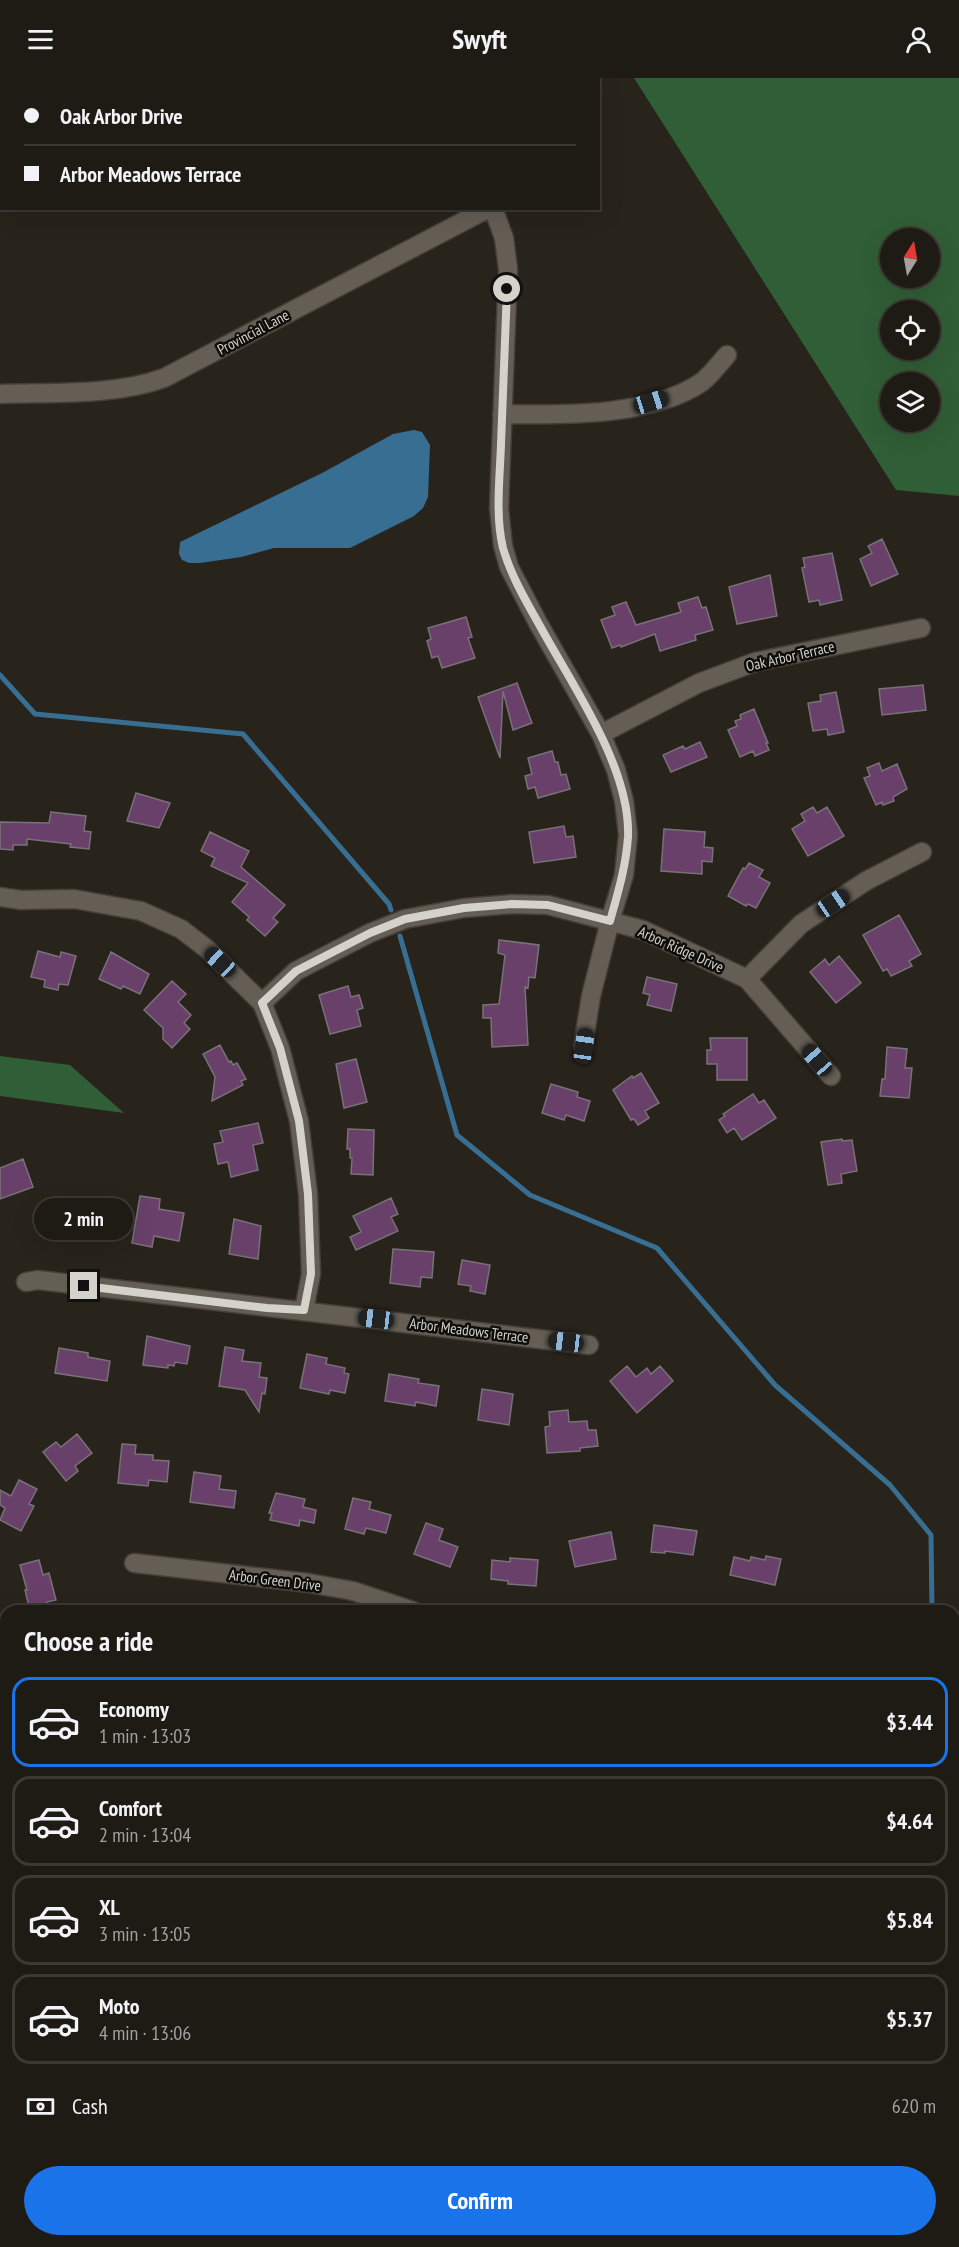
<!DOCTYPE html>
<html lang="en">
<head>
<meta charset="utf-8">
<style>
  :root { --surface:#1e1a14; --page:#26231d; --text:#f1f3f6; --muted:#a1a1a0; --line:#3c3834; --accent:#1a73e8 }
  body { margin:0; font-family:"PT Sans Narrow",sans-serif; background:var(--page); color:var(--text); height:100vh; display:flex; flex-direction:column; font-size:22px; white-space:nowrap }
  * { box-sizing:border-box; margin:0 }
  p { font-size:20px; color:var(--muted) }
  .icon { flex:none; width:33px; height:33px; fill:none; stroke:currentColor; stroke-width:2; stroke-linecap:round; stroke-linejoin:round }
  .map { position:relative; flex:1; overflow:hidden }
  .sheet { position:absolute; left:0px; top:1527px; width:960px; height:642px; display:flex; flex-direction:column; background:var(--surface); border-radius:18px 18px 0 0; box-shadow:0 6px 24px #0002,0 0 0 2px var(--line) }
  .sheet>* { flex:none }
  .top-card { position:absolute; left:0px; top:0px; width:600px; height:132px; box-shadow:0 6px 24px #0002,0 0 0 2px var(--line); display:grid; align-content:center; height:132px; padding:0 24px; background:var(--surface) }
  .needle { width:39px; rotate:11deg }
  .tools { position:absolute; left:880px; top:150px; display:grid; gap:12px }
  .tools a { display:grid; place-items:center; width:60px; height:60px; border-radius:50%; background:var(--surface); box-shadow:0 6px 24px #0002,0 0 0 2px var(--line); font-size:30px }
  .end { position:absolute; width:27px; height:27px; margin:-14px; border:8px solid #d5d2cc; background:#111; box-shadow:0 0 0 3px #111 }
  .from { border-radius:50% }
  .bubble { position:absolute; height:42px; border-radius:21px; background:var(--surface); box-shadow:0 6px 24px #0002,0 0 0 2px var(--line); font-size:20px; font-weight:600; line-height:42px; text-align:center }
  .car { position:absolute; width:18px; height:36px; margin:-18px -9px; border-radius:8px; box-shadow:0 0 4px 2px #0007; background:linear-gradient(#222 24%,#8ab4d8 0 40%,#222 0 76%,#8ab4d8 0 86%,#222 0) }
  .top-card b { display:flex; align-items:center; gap:21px; height:57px; font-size:22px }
  .top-card b+b { border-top:2px solid var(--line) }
  .top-card i { width:15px; height:15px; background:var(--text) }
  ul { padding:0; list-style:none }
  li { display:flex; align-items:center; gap:18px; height:90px; margin:0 12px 9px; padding:0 12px; border:3px solid var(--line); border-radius:18px }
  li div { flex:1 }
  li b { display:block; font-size:22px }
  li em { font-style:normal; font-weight:600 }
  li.on { border-color:var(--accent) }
  li>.icon { width:54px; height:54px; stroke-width:1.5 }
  h2 { padding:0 24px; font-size:27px; line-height:72px }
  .pay { display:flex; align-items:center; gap:15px; height:66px; padding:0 24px; font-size:22px }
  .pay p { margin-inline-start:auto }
  .button { display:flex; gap:12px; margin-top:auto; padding:12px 24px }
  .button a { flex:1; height:69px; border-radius:36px; background:var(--accent); color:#fff; font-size:24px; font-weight:600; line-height:69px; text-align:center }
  header { display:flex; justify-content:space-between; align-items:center; height:78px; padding:0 24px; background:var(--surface); font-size:27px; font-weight:600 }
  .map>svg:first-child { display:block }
</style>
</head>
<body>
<header><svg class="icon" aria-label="menu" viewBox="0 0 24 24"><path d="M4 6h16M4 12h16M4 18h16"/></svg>Swyft<svg class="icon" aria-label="person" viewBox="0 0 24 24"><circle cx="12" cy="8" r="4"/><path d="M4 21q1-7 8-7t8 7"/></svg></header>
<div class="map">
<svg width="959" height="2169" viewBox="0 0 959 2169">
  <rect width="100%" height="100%" fill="#28231b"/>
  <path fill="#305e36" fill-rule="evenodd" d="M634,0H959V418L896,412ZM930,160V200H891V160ZM891,232H930V272H891ZM930,304V344H891V304Z
    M0,978L70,987L124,1035L0,1018Z
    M954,1720L959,1727V1768L954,1772Z
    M954,1987L959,1989V2103L954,2100Z
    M322,2163H474L456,2169H330Z
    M476,2163H519L522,2169H481Z
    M683,2163H790L787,2169H687Z
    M897,2163H950L959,2169H903Z"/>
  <path fill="#396e93" d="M414,352L422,354L430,367L428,419L423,430L414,438L350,470H274L241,479L200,485H189L182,482L179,476L180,464L324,394L393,356Z"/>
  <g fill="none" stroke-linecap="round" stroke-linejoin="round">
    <path stroke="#396e93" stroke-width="5" d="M0,597L35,636L243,656L389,826L391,832
      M400,858L457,1057L530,1117L657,1170L775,1307L890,1407L931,1457L932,1533
      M0,1541L6,1550
      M954,2052L959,2053"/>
  </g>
  <path fill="#684069" stroke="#797179" stroke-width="1.5" d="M882,461L898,496L871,508L860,481L872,475L868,468Z
    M832,475L842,522L820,527L819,522L809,524L802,490L805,489L803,480Z
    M770,497L777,538L737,546L729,509Z
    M698,519L702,530L706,529L713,552L695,557L696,562L660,573L655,556L621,569L620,567L612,570L601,542L615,537L612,529L626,524L636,547L681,534L678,525Z
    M466,539L472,559L468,560L475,580L442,590L438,578L432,580L427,563L431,561L428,550Z
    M517,605L532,645L513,652L503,613L500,680L478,619Z
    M923,607L926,632L882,637L879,611Z
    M836,614L844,654L828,657L827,651L813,653L808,625L821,623L820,617Z
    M754,631L768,665H766L769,672L755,678L753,673L740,679L728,652L737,648L735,643L741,641L740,637Z
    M700,664L707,679L671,694L663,677L683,668L685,671Z
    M552,673L555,684H558L561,697L566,696L570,711L538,720L535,709L528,711L525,698L532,696L528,680Z
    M879,685L882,693L897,686L907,711L893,719L894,723L883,727L882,724L876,727L864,700L870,698L867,690Z
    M136,715L170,725L159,750L127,743Z
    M813,729L817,735L827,729L844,758L808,778L792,751L805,743L801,736Z
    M51,734L86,738L84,753L91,754L89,771L70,769L71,766L27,761V767H13V772L0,771V744L49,745Z
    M564,748L566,759L573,758L576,779L534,785L529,754Z
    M664,751L705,754L704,769L713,770L712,784L702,783V796L661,793Z
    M210,754L249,773L241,789L285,827L273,840L278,844L265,858L247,842L249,839L232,824L248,805L211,788L215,780L201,773Z
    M749,785L763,792L759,799L770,805L756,830L748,826L746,828L728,818L743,790L745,791Z
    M899,837L921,876L909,883L912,888L891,898L887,891L883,893L863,857Z
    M499,862L539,867L535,900L529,899L528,910L525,909L528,967L492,969L491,940H483V927L499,926L505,877L498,875Z
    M38,873L60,879L61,874L76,878L68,907L59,906L58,912L44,909L45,902L31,899Z
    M111,874L149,896L140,916L123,908L121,911L99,901Z
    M839,878L861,905L836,925L810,894L825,881L829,887Z
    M647,899L677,906L671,933L647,927L650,917L643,915Z
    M172,903L186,916L178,924L191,937L184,945L190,951L172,970L163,961V950L144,932Z
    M348,908L351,919L359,917L363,930L357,932L361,948L330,956L319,917Z
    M710,960H747V1002H717V986H707V972H711Z
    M220,967L229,984L231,983L233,987L237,985L246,1001L241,1003L243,1007L212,1023L215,999L203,976Z
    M887,969L907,971L905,990H912L909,1020L880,1018L882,1001H885Z
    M356,981L367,1024L344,1030L336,986Z
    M641,995L659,1025L645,1033L649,1040L638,1047L634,1041L631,1042L613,1012L632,998L633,1000Z
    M551,1006L578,1014L577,1019L590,1023L584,1043L566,1037L564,1042L542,1035Z
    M753,1016L759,1025L764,1022L776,1040L742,1062L734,1050L727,1055L719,1042L725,1038L723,1036Z
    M258,1045L263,1065L253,1067L258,1092L231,1099L228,1084L218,1086L214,1066L223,1064L220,1053Z
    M348,1051L374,1052L373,1097L351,1096L352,1080H350V1071H347Z
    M842,1061V1063L852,1062L857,1093L841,1096L842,1105L828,1107L821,1064Z
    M23,1081L33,1109L0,1121V1090Z
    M140,1118L160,1121L159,1131L184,1135L179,1163L154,1158L152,1169L132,1165Z
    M391,1120L398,1136L391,1139L398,1153L356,1172L350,1159L361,1154L353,1138Z
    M81,1131L102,1133L101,1137H105L102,1162L86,1160L87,1157L77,1156L78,1153L59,1150L61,1133L80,1136Z
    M234,1141L261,1148L258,1181L229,1176Z
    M393,1171L434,1174L432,1200L421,1199L420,1209L390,1205Z
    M462,1182L490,1187L485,1216L470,1213L471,1208L458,1206Z
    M147,1258L190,1268L187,1286L175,1284L174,1288L168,1287V1290L143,1287Z
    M225,1269L244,1272L242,1283L261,1285L259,1299L267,1300L265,1316L262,1315L259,1334L245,1312L219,1308Z
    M59,1270L88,1275V1279L110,1283L107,1303L55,1295Z
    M307,1276L327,1280L326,1286L345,1290L344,1295L349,1296L345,1315L330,1312L329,1316L300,1310Z
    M627,1288L636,1299L647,1290L651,1296L660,1288L673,1303L637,1335L610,1303Z
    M389,1296L419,1301L418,1305L439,1308L436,1328L416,1324L415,1328L385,1323Z
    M482,1311L513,1316L509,1347L478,1342Z
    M568,1332L569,1344L587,1343L588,1352H596L598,1368L580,1370V1373L547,1375L545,1349L550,1348L549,1334Z
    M77,1356L92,1375L75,1388L78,1393L66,1403L43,1374L56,1364L61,1369Z
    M122,1366L136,1367L135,1376L153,1377V1382L169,1383L167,1404L149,1402L148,1408L118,1405Z
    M194,1394L221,1398L219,1411L236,1413L234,1430L190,1424Z
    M19,1402L37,1411L29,1426L34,1428L21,1453L0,1442L5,1430L0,1427V1412L11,1418Z
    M276,1415L305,1421L303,1429L316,1432L314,1445L300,1442L299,1448L270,1442L272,1435H269Z
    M353,1420L371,1424L369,1431L391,1437L386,1455L366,1450L364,1456L345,1451Z
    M426,1445L443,1451L439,1462L458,1469L450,1489L414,1476Z
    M654,1447L697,1453L693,1477L665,1473V1475L651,1474Z
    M611,1454L616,1481L575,1489L569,1463Z
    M766,1478L781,1481L775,1507L730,1497L734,1479L750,1483L751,1479L765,1482Z
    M510,1480L538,1482L536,1508L508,1506V1503L491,1501L492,1482L510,1484Z
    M39,1482L43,1497L49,1495L56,1522L47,1524L49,1533H30L25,1512H27L20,1487Z"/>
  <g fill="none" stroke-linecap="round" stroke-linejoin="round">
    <defs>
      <path id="minor" d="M424,0L425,2
        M200,2L203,0
        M0,37H2
        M493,130L504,160L508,191L499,430L503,468L509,489L538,545L601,656L616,692L624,723L628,757L624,797L610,843L591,918L583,968
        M0,316C53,314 114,318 164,300L489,130
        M502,336C562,337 651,339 702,304C711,297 719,286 727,277
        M601,656L699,605L755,584L921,550
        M0,819L21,822L74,821L141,833L181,851L207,871L262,925L280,970L299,1043L308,1116L311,1196L304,1232
        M747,901L801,846L866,803L922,774
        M262,925L296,893L370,855L405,841L464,830L512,826L548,827L643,852L747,901L831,998
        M26,1204L38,1202L589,1267
        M134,1485L309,1505L353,1513L413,1533
        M954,1679L959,1685
        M0,1886L6,1881
        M0,1919L6,1927
        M954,2132L959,2135
        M228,2163L234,2169
        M657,2163L661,2169
        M283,2169L290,2163"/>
    </defs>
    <use href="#minor" stroke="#443f39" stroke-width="21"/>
    <use href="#minor" stroke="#645e54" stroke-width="18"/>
  </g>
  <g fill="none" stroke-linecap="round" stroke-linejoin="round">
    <path stroke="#d5d2cc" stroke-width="8" d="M84,1208L267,1230L304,1232L311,1196L308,1116L299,1043L280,970L262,925L296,893L370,855L405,841L464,830L512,826L548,827L610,843C618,815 626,788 628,759C631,690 572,607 540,548C526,523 511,498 503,470C495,437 500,399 501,366C503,314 505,263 507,211"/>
  </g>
  <g text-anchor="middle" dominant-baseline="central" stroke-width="5" stroke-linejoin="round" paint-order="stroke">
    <g font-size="15" fill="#d5d2cc" stroke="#0f0d09">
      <text transform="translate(253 254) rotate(-28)">Provincial Lane</text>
      <text transform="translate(790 578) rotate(-13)">Oak Arbor Terrace</text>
      <text transform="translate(681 871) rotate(24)">Arbor Ridge Drive</text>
      <text transform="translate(469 1252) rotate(7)">Arbor Meadows Terrace</text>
      <text transform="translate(275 1502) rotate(7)">Arbor Green Drive</text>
    </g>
  </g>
</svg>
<div class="tools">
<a><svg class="needle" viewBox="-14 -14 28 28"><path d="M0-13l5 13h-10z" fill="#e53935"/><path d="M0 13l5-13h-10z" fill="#a1a1a0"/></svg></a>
<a><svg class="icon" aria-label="locate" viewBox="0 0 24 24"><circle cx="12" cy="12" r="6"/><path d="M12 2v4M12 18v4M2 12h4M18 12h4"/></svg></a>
<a><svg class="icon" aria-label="layers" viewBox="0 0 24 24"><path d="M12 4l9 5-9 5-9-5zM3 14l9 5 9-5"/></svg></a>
</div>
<i class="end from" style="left:507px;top:211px"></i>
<i class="end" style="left:84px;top:1208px"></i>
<div class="bubble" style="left:34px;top:1120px;width:99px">2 min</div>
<i class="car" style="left:651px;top:324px;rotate:73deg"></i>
<i class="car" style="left:833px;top:825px;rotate:56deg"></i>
<i class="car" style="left:220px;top:884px;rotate:313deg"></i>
<i class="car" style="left:584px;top:968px;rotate:8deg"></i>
<i class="car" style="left:817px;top:982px;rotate:319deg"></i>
<i class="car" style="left:376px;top:1241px;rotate:277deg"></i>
<i class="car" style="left:566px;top:1264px;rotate:277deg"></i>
<div class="top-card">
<b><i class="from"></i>Oak Arbor Drive</b>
<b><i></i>Arbor Meadows Terrace</b>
</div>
<section class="sheet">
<h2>Choose a ride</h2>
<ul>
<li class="on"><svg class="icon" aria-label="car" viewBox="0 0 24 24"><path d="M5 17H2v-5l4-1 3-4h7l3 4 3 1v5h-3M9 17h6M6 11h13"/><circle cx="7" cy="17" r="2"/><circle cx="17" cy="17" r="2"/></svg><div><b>Economy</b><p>1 min · 13:03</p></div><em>$3.44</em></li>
<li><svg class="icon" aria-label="car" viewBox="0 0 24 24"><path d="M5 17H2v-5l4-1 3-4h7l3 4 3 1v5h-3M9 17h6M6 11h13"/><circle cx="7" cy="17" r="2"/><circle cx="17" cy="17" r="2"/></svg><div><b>Comfort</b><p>2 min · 13:04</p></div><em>$4.64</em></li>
<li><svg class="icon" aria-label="car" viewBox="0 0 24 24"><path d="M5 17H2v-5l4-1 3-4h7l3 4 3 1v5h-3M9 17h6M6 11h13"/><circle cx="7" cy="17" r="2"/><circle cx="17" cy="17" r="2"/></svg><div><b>XL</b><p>3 min · 13:05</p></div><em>$5.84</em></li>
<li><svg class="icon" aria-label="car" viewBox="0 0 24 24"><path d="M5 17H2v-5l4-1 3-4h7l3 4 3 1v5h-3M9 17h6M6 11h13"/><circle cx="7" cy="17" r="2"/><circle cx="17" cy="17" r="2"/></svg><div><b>Moto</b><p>4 min · 13:06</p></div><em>$5.37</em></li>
</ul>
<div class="pay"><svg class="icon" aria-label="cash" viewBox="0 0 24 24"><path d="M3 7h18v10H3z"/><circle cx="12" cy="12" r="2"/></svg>Cash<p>620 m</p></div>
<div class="button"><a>Confirm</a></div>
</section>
</div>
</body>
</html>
